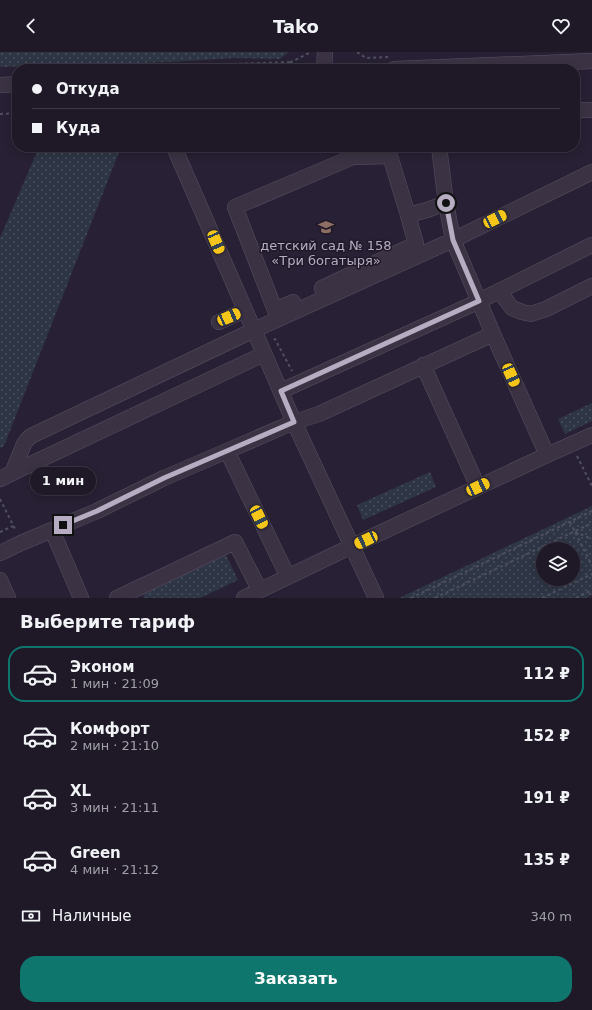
<!DOCTYPE html>
<html lang="ru">
<head>
<meta charset="utf-8">
<style>
  :root { --surface:#1e1827; --page:#2b2533; --text:#f1f3f6; --muted:#a1a0a7; --line:#3c3744; --accent:#0f766e }
  body { margin:0; font-family:"DejaVu Sans",sans-serif; background:var(--page); color:var(--text); height:100vh; display:flex; flex-direction:column; font-size:15px; white-space:nowrap }
  * { box-sizing:border-box; margin:0 }
  p { font-size:13px; color:var(--muted) }
  .icon { flex:none; width:22px; height:22px; fill:none; stroke:currentColor; stroke-width:2; stroke-linecap:round; stroke-linejoin:round }
  .map { position:relative; height:546px; overflow:hidden }
  .panel { display:flex; flex-direction:column; background:var(--surface); flex:1 }
  .panel>* { flex:none }
  .hud { position:absolute; left:12px; top:12px; width:568px; height:88px; border-radius:16px; box-shadow:0 2px 10px #0003,0 0 0 1px var(--line); display:grid; align-content:center; height:88px; padding:0 20px; background:var(--surface) }
  .fabs { position:absolute; left:536px; top:490px; display:grid; gap:8px }
  .fabs a { display:grid; place-items:center; width:44px; height:44px; border-radius:50%; background:var(--surface); box-shadow:0 2px 10px #0003,0 0 0 1px var(--line); font-size:20px }
  .end { position:absolute; width:18px; height:18px; margin:-9px; border:5px solid #b6adc2; background:#111; box-shadow:0 0 0 2px #111 }
  .from { border-radius:50% }
  .bubble { position:absolute; height:28px; border-radius:14px; background:var(--surface); box-shadow:0 2px 10px #0003,0 0 0 1px var(--line); font-size:13px; font-weight:600; line-height:28px; text-align:center }
  .car { position:absolute; width:12px; height:24px; margin:-12px -6px; border-radius:5px; box-shadow:0 0 3px 1px #0007; background:linear-gradient(#f5c518 24%,#345 0 40%,#f5c518 0 76%,#345 0 86%,#f5c518 0) }
  .hud b { display:flex; align-items:center; gap:14px; height:38px; font-size:15px }
  .hud b+b { border-top:1px solid var(--line) }
  .hud i { width:10px; height:10px; background:var(--text) }
  ul { padding:0; list-style:none }
  li { display:flex; align-items:center; gap:12px; height:56px; margin:0 8px 6px; padding:0 12px; border:2px solid transparent; border-radius:16px }
  li div { flex:1 }
  li b { display:block; font-size:15px }
  li em { font-style:normal; font-weight:600 }
  li.active { border-color:var(--accent) }
  li>.icon { width:36px; height:36px; stroke-width:1.5 }
  h2 { padding:0 20px; font-size:18px; line-height:48px }
  .pay { display:flex; align-items:center; gap:10px; height:44px; padding:0 20px; font-size:15px }
  .pay p { margin-inline-start:auto }
  .primary-button { display:flex; gap:8px; margin-top:auto; padding:8px 20px }
  .primary-button a { flex:1; height:46px; border-radius:16px; background:var(--accent); color:#fff; font-size:16px; font-weight:600; line-height:46px; text-align:center }
  header { display:flex; justify-content:space-between; align-items:center; height:52px; padding:0 20px; background:var(--surface); font-size:18px; font-weight:600 }
  .map>svg:first-child { display:block }
</style>
</head>
<body>
<header><svg class="icon" aria-label="back" viewBox="0 0 24 24"><path d="M15 5l-7 7 7 7"/></svg>Tako<svg class="icon" aria-label="heart" viewBox="0 0 24 24"><path d="M12 20l-8-8c-3-5 5-10 8-4 3-6 11-1 8 4z"/></svg></header>
<div class="map">
<svg width="592" height="546" viewBox="0 0 592 546">
  <defs>
    <pattern id="grass-dots" width="8" height="8" patternUnits="userSpaceOnUse"><rect width="8" height="8" fill="#2e3545"/><path d="M2 2h.1M6 6h.1" fill="none" stroke="#4a505e" stroke-width="1.8" stroke-linecap="round"/></pattern>
  </defs>
  <rect width="100%" height="100%" fill="#282034"/>
  <path fill="url(#grass-dots)" fill-rule="evenodd" d="M0,0H289L280,7L234,6L171,10L0,15Z
    M39,95H121L4,394L0,396V186Z
    M592,351V369L565,382L558,367Z
    M430,420L436,435L363,468L357,453Z
    M592,454V543L586,546H399ZM543,497H573V527H543Z
    M226,503L238,528L200,546H144L143,542Z"/>
  <g fill="none" stroke-linecap="round" stroke-linejoin="round">
    <defs>
      <path id="minor" d="M324,17L325,0
        M394,17L592,9
        M0,33L17,32
        M575,58H592
        M174,95L294,370L376,546
        M322,236L416,192L408,163
        M499,239L512,256L522,260L531,262L546,257L592,234
        M293,250L275,258L235,155L353,105L390,104L408,163L427,158L446,151
        M219,270L245,258
        M423,313L478,435
        M281,339L473,252L592,193
        M547,403L592,383
        M12,421L264,302
        M0,427L12,421L24,392L27,388L31,384L254,278L453,188L592,120
        M52,478L97,459L164,426L227,399
        M0,501L21,491L52,478L81,546
        M288,525L227,399L294,370L319,362L493,282
        M0,528L8,546
        M117,546L235,490L256,531L259,539
        M244,546L352,494L547,403L493,282L453,188L446,151L439,95"/>
    </defs>
    <use href="#minor" stroke="#595163" stroke-width="16"/>
    <path stroke="#505062" stroke-width="2" stroke-dasharray="3 3" stroke-linecap="butt" d="M357,0L366,6L388,5
      M83,17L291,10
      M292,17L291,10L311,0
      M0,62L17,61
      M274,288L275,287L292,319
      M577,404L592,434
      M0,447L16,479
      M570,470L592,514
      M0,480L13,474
      M575,480L592,487
      M411,546L592,459
      M435,546L592,471
      M542,546L592,522
      M576,546L592,538"/>
    <use href="#minor" stroke="#3b3344" stroke-width="15"/>
  </g>
  <g fill="none" stroke-linecap="round" stroke-linejoin="round">
    <path stroke="#b6adc2" stroke-width="5" d="M63,473L97,459L164,426L294,370L281,339L479,249L453,188L446,151"/>
  </g>
  <defs>
    <symbol id="school-bare" viewBox="-9 -9 18 18"><path d="M0-5L7-2L0 1L-7-2ZM-4 1L0 2.5L4 1V4Q0 6-4 4Z" fill="#8d6e63" stroke="#201929" stroke-width="2.5" paint-order="stroke"/></symbol>
  </defs>
  <g fill-rule="evenodd">
    <use href="#school-bare" x="315" y="164" width="22" height="22"/>
  </g>
  <g text-anchor="middle" dominant-baseline="central" stroke-width="3" stroke-linejoin="round" paint-order="stroke">
    <g font-size="13" fill="#b6adc2" stroke="#201929">
      <text x="326" y="193">детский сад № 158<tspan x="326" dy="15">«Три богатыря»</tspan></text>
    </g>
  </g>
</svg>
<div class="fabs">
<a><svg class="icon" aria-label="layers" viewBox="0 0 24 24"><path d="M12 4l9 5-9 5-9-5zM3 14l9 5 9-5"/></svg></a>
</div>
<i class="end from" style="left:446px;top:151px"></i>
<i class="end" style="left:63px;top:473px"></i>
<div class="bubble" style="left:30px;top:415px;width:66px">1 мин</div>
<i class="car" style="left:495px;top:167px;rotate:64deg"></i>
<i class="car" style="left:216px;top:190px;rotate:157deg"></i>
<i class="car" style="left:229px;top:265px;rotate:66deg"></i>
<i class="car" style="left:511px;top:323px;rotate:156deg"></i>
<i class="car" style="left:478px;top:435px;rotate:65deg"></i>
<i class="car" style="left:259px;top:465px;rotate:154deg"></i>
<i class="car" style="left:366px;top:488px;rotate:245deg"></i>
<div class="hud">
<b><i class="from"></i>Откуда</b>
<b><i></i>Куда</b>
</div>
</div>
<section class="panel">
<h2>Выберите тариф</h2>
<ul>
<li class="active"><svg class="icon" aria-label="car" viewBox="0 0 24 24"><path d="M5 17H2v-5l4-1 3-4h7l3 4 3 1v5h-3M9 17h6M6 11h13"/><circle cx="7" cy="17" r="2"/><circle cx="17" cy="17" r="2"/></svg><div><b>Эконом</b><p>1 мин · 21:09</p></div><em>112 ₽</em></li>
<li><svg class="icon" aria-label="car" viewBox="0 0 24 24"><path d="M5 17H2v-5l4-1 3-4h7l3 4 3 1v5h-3M9 17h6M6 11h13"/><circle cx="7" cy="17" r="2"/><circle cx="17" cy="17" r="2"/></svg><div><b>Комфорт</b><p>2 мин · 21:10</p></div><em>152 ₽</em></li>
<li><svg class="icon" aria-label="car" viewBox="0 0 24 24"><path d="M5 17H2v-5l4-1 3-4h7l3 4 3 1v5h-3M9 17h6M6 11h13"/><circle cx="7" cy="17" r="2"/><circle cx="17" cy="17" r="2"/></svg><div><b>XL</b><p>3 мин · 21:11</p></div><em>191 ₽</em></li>
<li><svg class="icon" aria-label="car" viewBox="0 0 24 24"><path d="M5 17H2v-5l4-1 3-4h7l3 4 3 1v5h-3M9 17h6M6 11h13"/><circle cx="7" cy="17" r="2"/><circle cx="17" cy="17" r="2"/></svg><div><b>Green</b><p>4 мин · 21:12</p></div><em>135 ₽</em></li>
</ul>
<div class="pay"><svg class="icon" aria-label="cash" viewBox="0 0 24 24"><path d="M3 7h18v10H3z"/><circle cx="12" cy="12" r="2"/></svg>Наличные<p>340 m</p></div>
<div class="primary-button"><a>Заказать</a></div>
</section>
</body>
</html>
